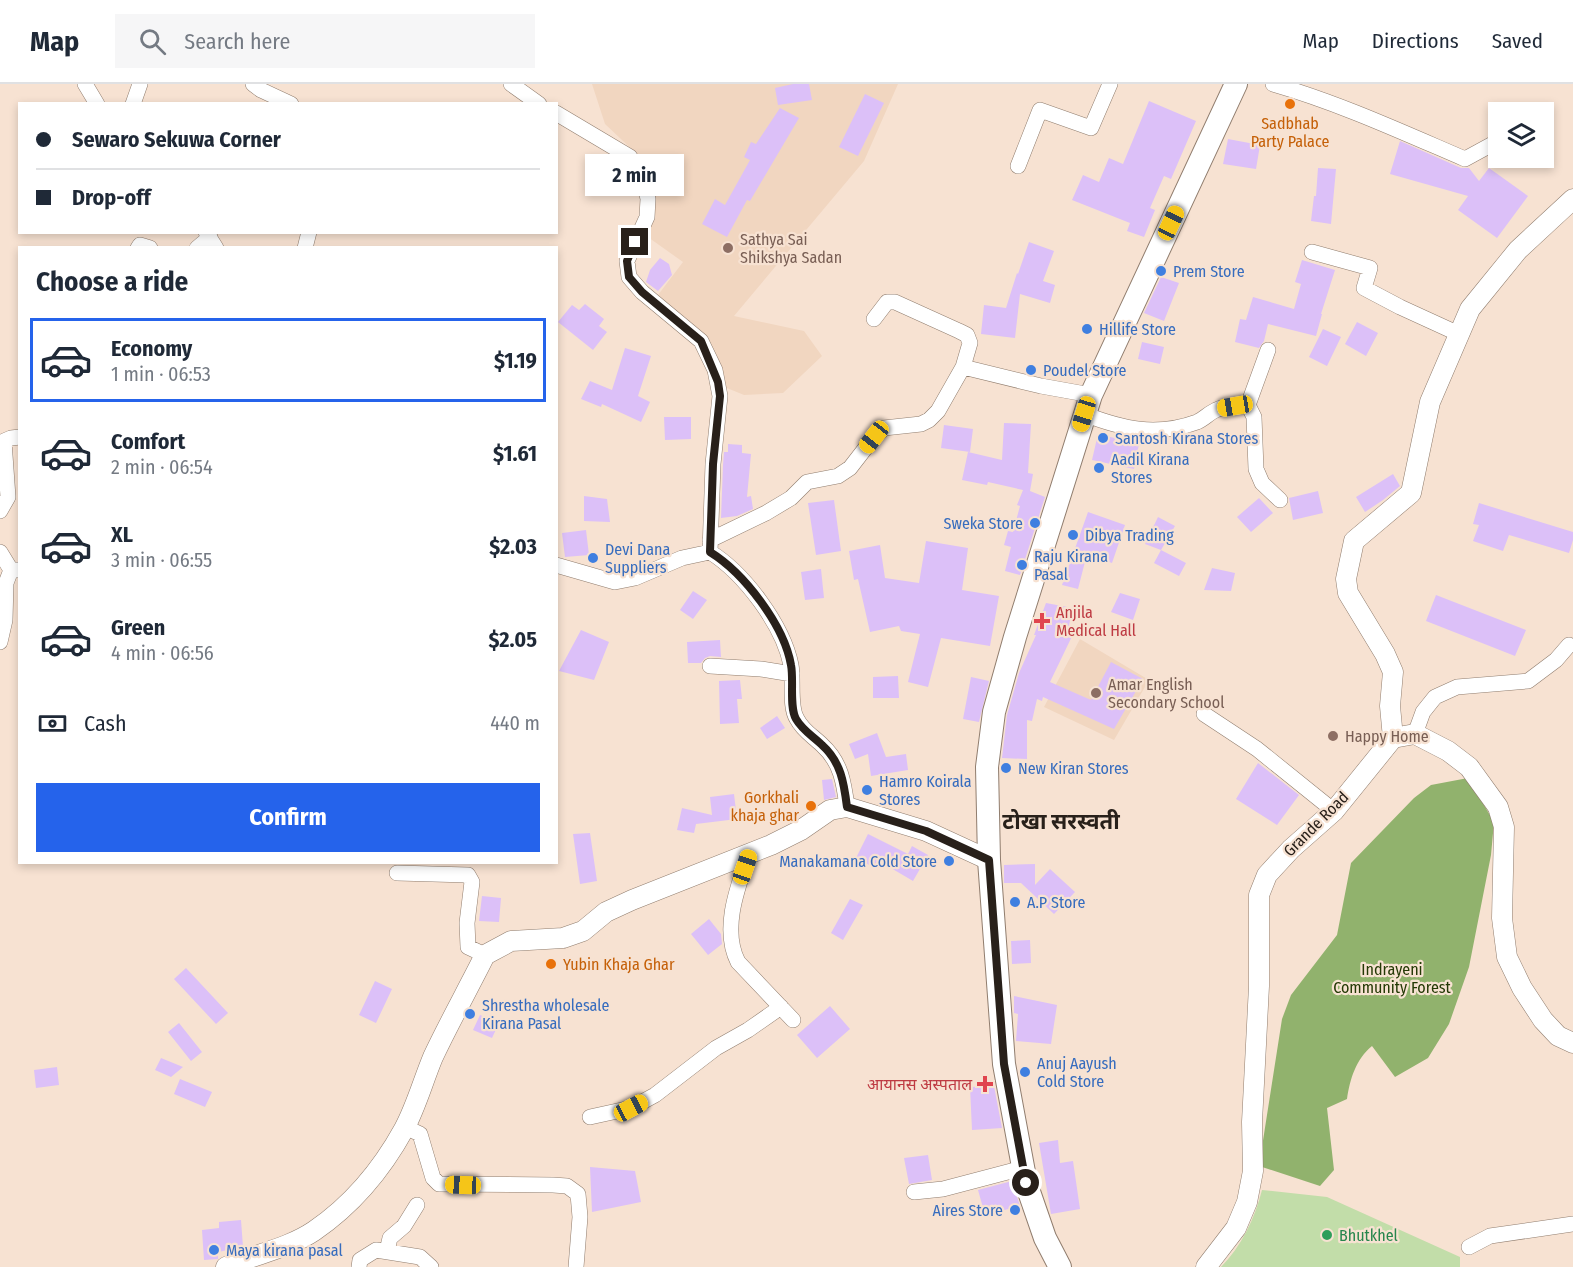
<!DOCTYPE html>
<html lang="en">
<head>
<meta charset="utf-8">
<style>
  :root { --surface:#fff; --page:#f6f6f7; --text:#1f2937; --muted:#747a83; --line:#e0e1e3; --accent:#2563eb }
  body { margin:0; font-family:"Fira Sans Condensed","Noto Sans Devanagari",sans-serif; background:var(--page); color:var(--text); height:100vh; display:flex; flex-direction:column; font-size:22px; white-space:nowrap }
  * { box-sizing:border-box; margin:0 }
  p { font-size:20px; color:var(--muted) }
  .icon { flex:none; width:33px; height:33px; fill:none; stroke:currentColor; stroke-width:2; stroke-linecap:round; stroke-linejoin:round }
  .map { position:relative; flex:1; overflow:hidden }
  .sheet { position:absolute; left:18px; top:162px; width:540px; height:618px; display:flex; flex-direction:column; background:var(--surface); border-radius:0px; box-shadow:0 3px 9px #0003 }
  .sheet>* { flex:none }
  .guide { position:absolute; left:18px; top:18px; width:540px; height:132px; border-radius:0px; box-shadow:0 3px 9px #0003; display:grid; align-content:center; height:132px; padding:0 18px; background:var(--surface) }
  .fabs { position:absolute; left:1488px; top:18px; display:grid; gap:12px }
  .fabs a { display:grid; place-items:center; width:66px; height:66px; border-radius:0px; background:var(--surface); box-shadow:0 3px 9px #0003; font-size:30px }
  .end { position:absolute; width:27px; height:27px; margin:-14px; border:8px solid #28201a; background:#fff; box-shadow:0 0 0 3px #fff }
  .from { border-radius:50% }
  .bubble { position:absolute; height:42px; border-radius:0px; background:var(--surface); box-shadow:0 3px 9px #0003; font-size:20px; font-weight:700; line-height:42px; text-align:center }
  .car { position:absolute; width:18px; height:36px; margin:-18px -9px; border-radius:8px; box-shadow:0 0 4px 2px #0007; background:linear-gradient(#f5c518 24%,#345 0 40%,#f5c518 0 76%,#345 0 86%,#f5c518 0) }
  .guide b { display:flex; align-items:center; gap:21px; height:57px; font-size:22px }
  .guide b+b { border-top:2px solid var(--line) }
  .guide i { width:15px; height:15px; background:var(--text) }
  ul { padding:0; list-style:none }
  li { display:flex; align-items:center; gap:18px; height:84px; margin:0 12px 9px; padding:0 6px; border:3px solid transparent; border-radius:0px }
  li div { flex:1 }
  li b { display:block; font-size:22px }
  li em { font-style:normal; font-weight:700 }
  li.current { border-color:var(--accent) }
  li>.icon { width:54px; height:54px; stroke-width:1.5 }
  h2 { padding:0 18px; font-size:27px; line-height:72px }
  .pay { display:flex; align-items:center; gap:15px; height:66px; padding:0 18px; font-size:22px }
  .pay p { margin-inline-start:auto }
  .action { display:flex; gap:12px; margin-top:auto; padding:12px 18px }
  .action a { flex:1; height:69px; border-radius:0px; background:var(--accent); color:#fff; font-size:24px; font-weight:700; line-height:69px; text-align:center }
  header { display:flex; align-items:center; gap:36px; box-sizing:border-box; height:84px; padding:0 30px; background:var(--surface); border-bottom:2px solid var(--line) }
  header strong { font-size:28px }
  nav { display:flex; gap:33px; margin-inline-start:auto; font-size:21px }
  .search { width:420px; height:54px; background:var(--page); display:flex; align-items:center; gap:15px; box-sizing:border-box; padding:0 21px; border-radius:0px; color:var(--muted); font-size:22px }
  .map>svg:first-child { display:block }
</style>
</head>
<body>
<header>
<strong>Map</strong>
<div class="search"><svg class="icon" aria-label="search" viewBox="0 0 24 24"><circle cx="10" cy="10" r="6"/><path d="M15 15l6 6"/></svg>Search here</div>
<nav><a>Map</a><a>Directions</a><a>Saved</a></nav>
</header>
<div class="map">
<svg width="1573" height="1183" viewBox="0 0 1573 1183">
  <rect width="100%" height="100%" fill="#f7e2d2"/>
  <path fill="#f1d6c0" d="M592,0H898L864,77L734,232L804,247L822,272L783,309L744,311L722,302L704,253L658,211L683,178L645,151L650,103L640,73L605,40Z
    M1080,555L1149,596L1114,656L1044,623Z"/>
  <path fill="#c2dda9" d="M1262,1106L1327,1113L1460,1173V1183H1221C1241,1163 1255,1134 1262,1106Z"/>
  <path fill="#91b26d" d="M1468,694L1494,738L1491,771L1469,883L1449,940L1428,974L1395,993L1372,962C1356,975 1350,995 1347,1015L1327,1024L1334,1086L1320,1102L1259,1082L1282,935L1291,911L1337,851L1351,779L1414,714L1431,701Z"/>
  <path fill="#dcc0f8" d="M793,0H809L812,16L778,21L775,4Z
    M865,10L884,19L858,72L839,63Z
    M1149,17L1196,37L1171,95L1164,92L1150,124L1155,126L1144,153L1127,147L1130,139L1072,116L1083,91L1099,98L1109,74L1123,80Z
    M780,24L799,34L750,117L747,116L727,153L702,140L715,115L725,121L750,76L744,73L751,58L756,60Z
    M1228,55L1260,61L1256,85L1223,80Z
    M1400,57L1461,84H1469L1479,97L1489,84L1528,112L1497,154L1458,126L1468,112L1390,90Z
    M1318,84L1336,85L1331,140L1311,137L1314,112H1316Z
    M1029,158L1054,167L1043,197L1055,201L1050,219L1020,210L1015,254L981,250L984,221L1006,224L1017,189L1018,190Z
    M660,174L669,180L672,191L658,207L646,198L650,186Z
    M1302,176L1335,186L1321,230H1322L1316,252L1268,240L1264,257L1259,264L1235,258L1240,235L1246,236L1253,213L1294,225L1301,200L1295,198Z
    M1161,193L1179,199L1164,237L1144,229Z
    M585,220L604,235L599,242L607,248L593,266L558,238L572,221L579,226Z
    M1357,238L1378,249L1366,272L1345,260Z
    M1323,245L1341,253L1327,282L1309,273Z
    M1142,258L1164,263L1160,280L1138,275Z
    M625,264L651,272L638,312L650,318L641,338L602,320L601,323L581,315L590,297L612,306Z
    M664,333H691V355L665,356Z
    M1004,339L1031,340L1028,389L1033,390L1030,407L1045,413L1020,491L1005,487L1011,463L1004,461L1008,447L1013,448L1020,422L1017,421L1023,406L988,398L987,401L962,396L968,368L1002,376Z
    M944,341L973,345L970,368L941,364Z
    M1098,350L1139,360L1134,385L1092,376Z
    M728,360L742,361V369L751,370L747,413L751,412L753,425L737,432L721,434L723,381L724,368H728Z
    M1393,390L1400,402L1383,416L1365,428L1356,413Z
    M1318,407L1323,429L1293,436L1289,414Z
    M584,412L607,415L610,438L584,437Z
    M1259,414L1273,429L1251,448L1237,433Z
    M834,416L841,467L816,471L808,419Z
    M1479,419L1573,448V456L1569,469L1509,451L1503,467L1473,457L1479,441L1473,440Z
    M1088,428L1125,441L1112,479L1087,470L1078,505L1062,501Z
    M1158,433L1175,442L1161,466L1145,460Z
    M586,446L589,471L565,473L562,449Z
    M926,457L968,464L962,506L999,512L990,562L941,554L928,603L908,598L920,550L901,547L899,542L870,548L858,495L854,496L849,467L880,461L885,494L919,499Z
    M1161,466L1186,479L1179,492L1154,479Z
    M1212,484L1235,489L1231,507L1204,506Z
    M821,485L824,514L805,516L801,488Z
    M693,507L707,516L693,535L680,526Z
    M1120,509L1140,515L1133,536L1111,528Z
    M1436,511L1526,546L1515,572L1426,537Z
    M1046,519L1073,524L1069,541L1076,544L1050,598L1091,616L1111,578L1143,595L1114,645L1043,613L1042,617L1037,615L1032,637L1027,636V675L1002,674L1007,631L1019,589L1036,551H1034Z
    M581,546L609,558L594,596L559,587Z
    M720,556L721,573L710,572L705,574L701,579H688L687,558Z
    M898,592L899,614H873V593Z
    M971,593L989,597L979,638L963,635Z
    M740,596L742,615H737L739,639L720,640L719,597Z
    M777,632L785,644L767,655L760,644Z
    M877,649L886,673L906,670L908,686L871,692L868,670L855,675L849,660Z
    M1258,679L1299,711L1277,741L1236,715Z
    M832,695L836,713L824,716L822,696Z
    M734,710L737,735L696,740L694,749L677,746L682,724L712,731L710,713Z
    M590,749L597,797L580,800L573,750Z
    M868,750L908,770L912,762L928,771L913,797L879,777L875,784L856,774Z
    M1035,780V801L1050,785L1075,808L1054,830L1021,799H1004V781Z
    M482,812L501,814L499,838L479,837Z
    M850,815L863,821L843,856L831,849Z
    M709,835L721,850L722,860L708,871L691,850Z
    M1030,856L1031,879L1012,880L1011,857Z
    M186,884L228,929L216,940L174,895Z
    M375,897L392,905L376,939L359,931Z
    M1014,912L1057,921L1051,960L1016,957L1018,930L1014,929Z
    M830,922L850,945L817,974L797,951Z
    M480,931L499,939L492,954L473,946Z
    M179,939L202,968L191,977L168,948Z
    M161,974L183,983L171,993L155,986Z
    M57,983L59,1001L36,1004L34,986Z
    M180,995L212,1008L205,1023L174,1010Z
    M994,1002L1002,1044L972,1046L970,1003Z
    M1058,1056L1060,1079L1073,1077L1080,1125L1051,1130L1039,1059Z
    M928,1071L932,1096L909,1100L904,1074Z
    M590,1083L635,1087L641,1118L592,1128Z
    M1012,1097L1020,1122L985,1131L978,1106Z
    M241,1136L243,1163L218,1168V1175L204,1176L202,1146L219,1144V1138Z"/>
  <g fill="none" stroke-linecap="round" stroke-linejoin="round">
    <defs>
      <path id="minor" d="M85,0L97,20
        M253,0L261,6L291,20
        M511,0L539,20
        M1273,0C1339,19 1402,48 1465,75L1498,57
        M133,20L140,0
        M556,29L630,73L645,101L648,115L647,133L627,177L629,193L642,208L701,257L715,286L720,312L713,380L710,468
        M1018,82L1040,26L1091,44L1110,0
        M206,148L216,164
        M138,164L140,161L150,164
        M197,164L210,153
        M305,164L309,148
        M1312,168L1370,184L1364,204L1400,223L1459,250
        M874,235L887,218H895L959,247L967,251L970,259L963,283
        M1248,321L1268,266
        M1084,330C1123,345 1156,353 1197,338C1204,335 1209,329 1216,326C1225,321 1238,322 1248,321L1254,333L1256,385L1262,399L1280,416
        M0,427L8,413L4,357L11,354L20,353
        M710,456L766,429L791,414L807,398L838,392L850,384L874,353L884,344L921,340L929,336L938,327L963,283L1041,302L1091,311
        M0,468L11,486
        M556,481L615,498L635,494L682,474L710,468C744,489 783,541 791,581C794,596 789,623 797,635C803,647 813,652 822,661C841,678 844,699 847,723
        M0,558L5,536L6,499L11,486H20
        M710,582L761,585L792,590
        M1204,630L1257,665L1334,727
        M1415,650L1423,628L1435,613L1457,603L1528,597L1556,576L1569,561
        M749,770C738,802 721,845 738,878L793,936
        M397,789L468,791L472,798L467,839L468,863L485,871
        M590,1033L631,1024L655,1011L716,964L748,946L781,923
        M405,1043L420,1050L433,1094L439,1100L553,1101L567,1102L578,1110L580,1133L576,1183
        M914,1108L943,1105L1023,1084
        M1469,1163L1490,1152L1573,1140
        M387,1167L390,1154L404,1142L417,1121
        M359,1183L360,1176L376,1166L420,1173L431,1183"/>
      <path id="tertiary" d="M1393,654L1390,622L1393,588L1385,570L1348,509L1346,495L1354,457L1411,409L1430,318L1470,225L1518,166L1573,115
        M226,1183C255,1170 287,1165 314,1147C352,1121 382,1085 404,1045C416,1023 423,997 433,973C449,939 468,905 485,871L511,857L563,854L583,847L606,828L632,816L771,761L801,746L830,726L847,723L926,747L989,776
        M1206,1183L1236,1144L1247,1118L1253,1087L1252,1038L1259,902V811L1267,791L1291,765L1334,727L1393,654L1415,650L1448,667L1469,683L1498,723L1504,743L1502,834L1507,873L1522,904L1543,936L1558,952L1573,959"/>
      <path id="secondary" d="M1060,1183L1045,1154L1026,1099L1004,980L989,776L987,683L994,628L1015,553L1091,311L1236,0"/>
    </defs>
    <use href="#minor" stroke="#907d6e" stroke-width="16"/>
    <use href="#tertiary" stroke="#907d6e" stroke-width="21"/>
    <use href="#secondary" stroke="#907d6e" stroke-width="24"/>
    <use href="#minor" stroke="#fff" stroke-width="15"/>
    <use href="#tertiary" stroke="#fff" stroke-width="20"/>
    <use href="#secondary" stroke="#fff" stroke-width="22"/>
  </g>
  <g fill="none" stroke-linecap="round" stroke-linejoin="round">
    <path stroke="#28201a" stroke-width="8" d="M635,158L627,177L629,193L642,208L701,257L718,298L720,312L713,380L710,468C744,489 784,541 791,581C794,596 789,623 796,635C803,647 813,652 822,661C841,678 844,699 847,723L926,747L989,776L1004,980L1026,1099"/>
  </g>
  <g fill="#e8710a" stroke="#f7e2d2" stroke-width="2">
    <circle cx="1290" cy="20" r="6"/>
    <circle cx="811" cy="722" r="6"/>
    <circle cx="551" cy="880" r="6"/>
  </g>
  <g fill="#8d6e63" stroke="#f7e2d2" stroke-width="2">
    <circle cx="728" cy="164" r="6"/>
    <circle cx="1096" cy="609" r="6"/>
    <circle cx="1333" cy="652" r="6"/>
  </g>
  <g fill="#3f7fe0" stroke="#f7e2d2" stroke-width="2">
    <circle cx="1161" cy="187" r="6"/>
    <circle cx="1087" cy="245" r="6"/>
    <circle cx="1031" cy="286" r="6"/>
    <circle cx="1103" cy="354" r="6"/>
    <circle cx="1099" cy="384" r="6"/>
    <circle cx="1035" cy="439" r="6"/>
    <circle cx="1073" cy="451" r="6"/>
    <circle cx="593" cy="474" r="6"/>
    <circle cx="1022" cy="481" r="6"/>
    <circle cx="1006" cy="684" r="6"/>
    <circle cx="867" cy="706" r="6"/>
    <circle cx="949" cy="777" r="6"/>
    <circle cx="1015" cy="818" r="6"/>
    <circle cx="470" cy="930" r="6"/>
    <circle cx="1025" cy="988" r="6"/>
    <circle cx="1015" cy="1126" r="6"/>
    <circle cx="214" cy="1166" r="6"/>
  </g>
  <g fill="#e0444e" stroke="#f7e2d2" stroke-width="2">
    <path d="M1039 528h6v6h6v6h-6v6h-6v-6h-6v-6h6z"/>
    <path d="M982 991h6v6h6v6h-6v6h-6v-6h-6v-6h6z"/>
  </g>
  <circle fill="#2e9e5b" stroke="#f7e2d2" stroke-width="2" cx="1327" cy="1151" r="6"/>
  <g text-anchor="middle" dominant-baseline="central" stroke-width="4.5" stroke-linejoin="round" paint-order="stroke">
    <g font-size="16" fill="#c56008" stroke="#f7e2d2">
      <text x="1290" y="39">Sadbhab<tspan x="1290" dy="18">Party Palace</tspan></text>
      <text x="799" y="713" text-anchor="end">Gorkhali<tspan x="799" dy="18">khaja ghar</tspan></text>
      <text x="563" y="880" text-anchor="start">Yubin Khaja Ghar</text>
    </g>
    <g font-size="16" fill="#785e54" stroke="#f7e2d2" text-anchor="start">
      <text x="740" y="155">Sathya Sai<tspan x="740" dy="18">Shikshya Sadan</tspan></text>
      <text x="1108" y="600">Amar English<tspan x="1108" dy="18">Secondary School</tspan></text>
      <text x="1345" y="652">Happy Home</text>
    </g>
    <g font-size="16" fill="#366cbe" stroke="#f7e2d2" text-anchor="start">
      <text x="1173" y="187">Prem Store</text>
      <text x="1099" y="245">Hillife Store</text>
      <text x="1043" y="286">Poudel Store</text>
      <text x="1115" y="354">Santosh Kirana Stores</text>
      <text x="1111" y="375">Aadil Kirana<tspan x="1111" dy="18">Stores</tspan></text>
      <text x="1023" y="439" text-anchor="end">Sweka Store</text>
      <text x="1085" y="451">Dibya Trading</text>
      <text x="605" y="465">Devi Dana<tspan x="605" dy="18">Suppliers</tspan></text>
      <text x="1034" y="472">Raju Kirana<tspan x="1034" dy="18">Pasal</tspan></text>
      <text x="1018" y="684">New Kiran Stores</text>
      <text x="879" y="697">Hamro Koirala<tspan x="879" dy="18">Stores</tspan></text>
      <text x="937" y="777" text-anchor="end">Manakamana Cold Store</text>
      <text x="1027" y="818">A.P Store</text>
      <text x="482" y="921">Shrestha wholesale<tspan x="482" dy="18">Kirana Pasal</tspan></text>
      <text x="1037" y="979">Anuj Aayush<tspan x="1037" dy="18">Cold Store</tspan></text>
      <text x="1003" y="1126" text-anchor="end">Aires Store</text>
      <text x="226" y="1166">Maya kirana pasal</text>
    </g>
    <g font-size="16" fill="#be3a42" stroke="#f7e2d2" text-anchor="start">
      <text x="1056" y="528">Anjila<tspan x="1056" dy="18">Medical Hall</tspan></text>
      <text x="972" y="1000" text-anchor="end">आयानस अस्पताल</text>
    </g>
    <g font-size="16" fill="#28201a" stroke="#f7e2d2">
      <text transform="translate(1316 740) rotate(-45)">Grande Road</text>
    </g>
    <g font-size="16" fill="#243905" stroke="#f7e2d2">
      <text x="1392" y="885">Indrayeni<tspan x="1392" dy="18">Community Forest</tspan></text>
    </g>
    <g font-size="16" fill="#27864d" stroke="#f7e2d2" text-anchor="start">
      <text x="1339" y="1151">Bhutkhel</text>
    </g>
    <g font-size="22" font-weight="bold" fill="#28201a" stroke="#f7e2d2">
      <text x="1061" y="737">टोखा सरस्वती</text>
    </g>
  </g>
</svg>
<div class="fabs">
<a><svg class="icon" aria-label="layers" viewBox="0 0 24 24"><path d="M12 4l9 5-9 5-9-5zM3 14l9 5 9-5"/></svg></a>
</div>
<i class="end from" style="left:1026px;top:1099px"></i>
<i class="end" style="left:635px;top:158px"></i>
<div class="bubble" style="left:585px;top:70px;width:99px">2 min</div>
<i class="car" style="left:1171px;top:139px;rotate:25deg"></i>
<i class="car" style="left:1235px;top:322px;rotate:260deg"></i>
<i class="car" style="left:1084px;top:330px;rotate:197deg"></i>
<i class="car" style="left:874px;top:353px;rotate:218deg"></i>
<i class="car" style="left:745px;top:783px;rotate:19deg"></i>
<i class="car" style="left:631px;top:1024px;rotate:62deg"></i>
<i class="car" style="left:463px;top:1101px;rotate:272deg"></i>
<div class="guide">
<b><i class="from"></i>Sewaro Sekuwa Corner</b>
<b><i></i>Drop-off</b>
</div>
<section class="sheet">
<h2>Choose a ride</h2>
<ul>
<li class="current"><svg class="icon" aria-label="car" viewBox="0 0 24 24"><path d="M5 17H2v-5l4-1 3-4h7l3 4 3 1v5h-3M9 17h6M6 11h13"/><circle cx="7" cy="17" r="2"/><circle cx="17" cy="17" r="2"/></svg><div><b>Economy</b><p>1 min · 06:53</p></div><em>$1.19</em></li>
<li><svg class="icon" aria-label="car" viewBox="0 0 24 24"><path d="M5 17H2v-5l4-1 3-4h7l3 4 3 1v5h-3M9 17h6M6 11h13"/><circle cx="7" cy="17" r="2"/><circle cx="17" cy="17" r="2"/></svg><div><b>Comfort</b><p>2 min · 06:54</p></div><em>$1.61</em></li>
<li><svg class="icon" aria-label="car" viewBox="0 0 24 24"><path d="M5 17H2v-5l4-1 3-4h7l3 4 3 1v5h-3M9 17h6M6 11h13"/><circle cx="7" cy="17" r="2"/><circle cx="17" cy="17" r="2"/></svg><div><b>XL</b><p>3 min · 06:55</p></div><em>$2.03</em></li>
<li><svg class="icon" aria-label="car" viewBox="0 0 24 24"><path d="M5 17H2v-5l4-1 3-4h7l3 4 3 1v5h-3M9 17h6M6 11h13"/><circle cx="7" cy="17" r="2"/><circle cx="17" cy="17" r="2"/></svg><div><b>Green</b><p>4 min · 06:56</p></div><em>$2.05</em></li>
</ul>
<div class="pay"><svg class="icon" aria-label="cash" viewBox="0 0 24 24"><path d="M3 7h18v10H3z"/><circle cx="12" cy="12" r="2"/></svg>Cash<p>440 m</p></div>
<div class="action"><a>Confirm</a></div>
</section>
</div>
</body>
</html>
